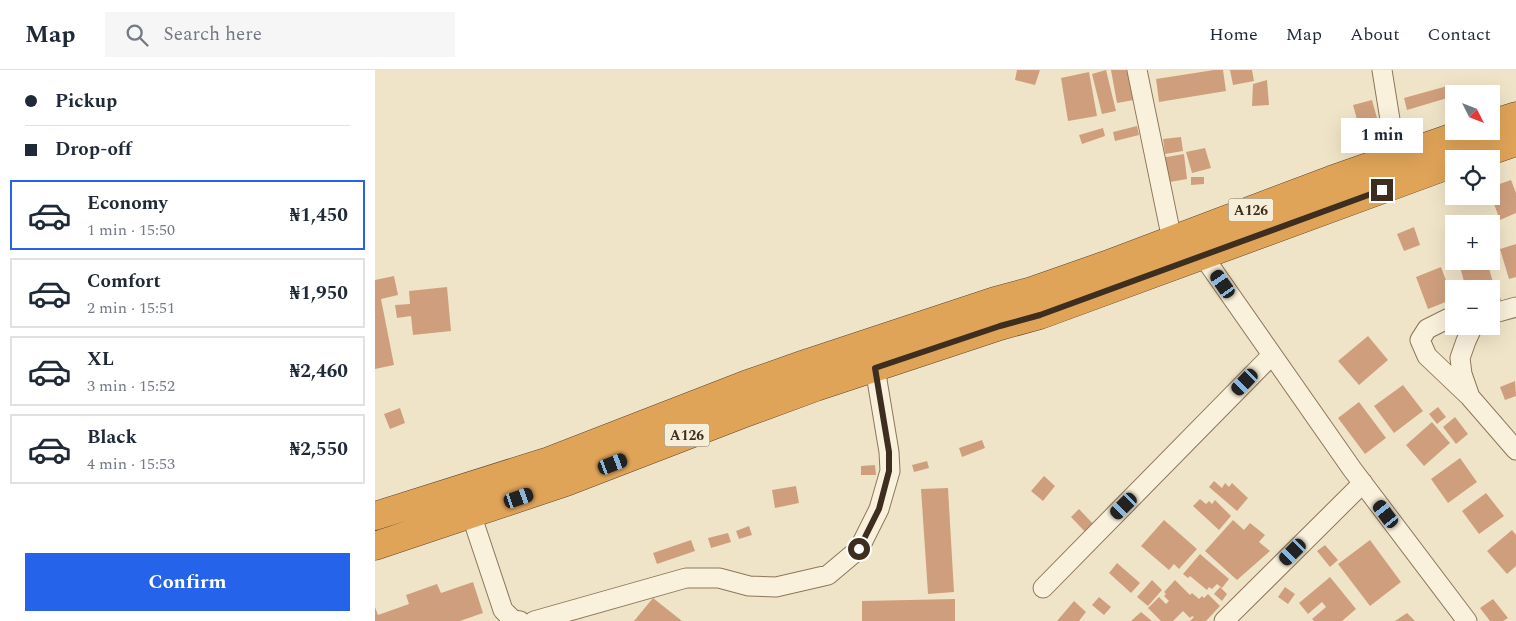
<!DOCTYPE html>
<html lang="en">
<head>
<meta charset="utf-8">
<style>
  :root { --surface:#fff; --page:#f6f6f7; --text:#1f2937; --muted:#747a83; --line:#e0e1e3; --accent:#2563eb }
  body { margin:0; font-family:Spectral,serif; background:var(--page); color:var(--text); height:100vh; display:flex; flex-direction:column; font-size:19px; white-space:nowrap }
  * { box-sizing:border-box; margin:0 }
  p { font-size:16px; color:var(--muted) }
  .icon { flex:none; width:28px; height:28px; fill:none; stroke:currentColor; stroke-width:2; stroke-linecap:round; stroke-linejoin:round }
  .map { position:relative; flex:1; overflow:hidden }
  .sheet { display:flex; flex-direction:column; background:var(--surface); width:375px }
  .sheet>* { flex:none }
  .hud { display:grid; align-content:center; height:110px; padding:0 25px; background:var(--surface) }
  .needle { width:32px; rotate:132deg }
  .tools { position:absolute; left:1070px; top:15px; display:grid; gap:10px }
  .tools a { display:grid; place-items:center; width:55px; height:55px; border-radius:0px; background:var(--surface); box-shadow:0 5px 20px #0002; font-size:25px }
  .end { position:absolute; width:22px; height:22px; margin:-11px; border:6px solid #3d2e20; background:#fff; box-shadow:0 0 0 2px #fff }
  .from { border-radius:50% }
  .bubble { position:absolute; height:35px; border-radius:0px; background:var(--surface); box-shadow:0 5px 20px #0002; font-size:16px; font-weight:700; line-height:35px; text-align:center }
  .car { position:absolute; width:15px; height:30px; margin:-15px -8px; border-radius:6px; box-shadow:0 0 4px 1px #0007; background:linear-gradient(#222 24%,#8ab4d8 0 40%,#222 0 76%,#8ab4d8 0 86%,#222 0) }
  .hud b { display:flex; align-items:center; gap:18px; height:48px; font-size:19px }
  .hud b+b { border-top:1px solid var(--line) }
  .hud i { width:12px; height:12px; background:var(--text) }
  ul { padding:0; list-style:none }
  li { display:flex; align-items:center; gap:15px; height:70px; margin:0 10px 8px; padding:0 15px; border:2px solid var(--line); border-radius:0px }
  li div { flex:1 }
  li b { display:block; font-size:19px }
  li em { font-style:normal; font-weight:700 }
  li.selected { border-color:var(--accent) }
  li>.icon { width:45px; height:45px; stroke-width:1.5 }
  .primary-button { display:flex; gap:10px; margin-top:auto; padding:10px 25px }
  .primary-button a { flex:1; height:58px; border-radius:0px; background:var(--accent); color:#fff; font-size:20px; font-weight:700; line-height:58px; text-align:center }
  header { display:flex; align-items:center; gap:30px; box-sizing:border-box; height:70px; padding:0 25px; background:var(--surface); border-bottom:1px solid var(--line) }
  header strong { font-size:24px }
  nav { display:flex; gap:28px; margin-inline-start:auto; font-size:18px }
  .search { width:350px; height:45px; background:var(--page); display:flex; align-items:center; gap:12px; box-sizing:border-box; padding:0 18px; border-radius:0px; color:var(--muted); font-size:19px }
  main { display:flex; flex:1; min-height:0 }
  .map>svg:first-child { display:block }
</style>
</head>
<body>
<header>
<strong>Map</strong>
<div class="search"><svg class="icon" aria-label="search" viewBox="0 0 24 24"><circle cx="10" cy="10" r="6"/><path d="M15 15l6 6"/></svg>Search here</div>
<nav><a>Home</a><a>Map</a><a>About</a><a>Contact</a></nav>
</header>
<main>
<section class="sheet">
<div class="hud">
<b><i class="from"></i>Pickup</b>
<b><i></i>Drop-off</b>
</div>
<ul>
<li class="selected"><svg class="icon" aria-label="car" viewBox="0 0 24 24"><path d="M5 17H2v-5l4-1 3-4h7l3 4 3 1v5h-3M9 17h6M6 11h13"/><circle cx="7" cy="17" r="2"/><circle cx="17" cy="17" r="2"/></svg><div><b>Economy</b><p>1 min · 15:50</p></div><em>₦1,450</em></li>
<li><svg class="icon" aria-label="car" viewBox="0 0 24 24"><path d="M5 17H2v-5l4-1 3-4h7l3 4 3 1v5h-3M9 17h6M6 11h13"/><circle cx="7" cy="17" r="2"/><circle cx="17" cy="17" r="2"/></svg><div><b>Comfort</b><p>2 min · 15:51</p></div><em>₦1,950</em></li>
<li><svg class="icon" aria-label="car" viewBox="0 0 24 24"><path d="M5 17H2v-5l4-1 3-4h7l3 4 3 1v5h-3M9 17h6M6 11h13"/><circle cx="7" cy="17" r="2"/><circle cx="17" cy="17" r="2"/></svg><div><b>XL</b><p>3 min · 15:52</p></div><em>₦2,460</em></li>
<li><svg class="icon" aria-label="car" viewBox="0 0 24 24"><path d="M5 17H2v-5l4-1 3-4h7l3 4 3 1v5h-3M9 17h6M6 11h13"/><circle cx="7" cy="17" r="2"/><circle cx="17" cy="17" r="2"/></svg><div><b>Black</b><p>4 min · 15:53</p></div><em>₦2,550</em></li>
</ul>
<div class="primary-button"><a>Confirm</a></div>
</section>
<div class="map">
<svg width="1141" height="551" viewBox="0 0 1141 551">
  <rect width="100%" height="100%" fill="#f0e4c8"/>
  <path fill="#cf9f7d" d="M642,0H665L660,15L640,10Z
    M731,0L741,41L727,44L717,4Z
    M736,0H754L759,30L742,33Z
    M839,0H848L851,21L784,32L781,9Z
    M855,0H877L879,11L858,15Z
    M714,2L722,46L693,51L686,8Z
    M892,10L894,35L877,36L878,14Z
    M1076,15L1079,26L1032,40L1029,28Z
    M997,30L1002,48L983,53L978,35Z
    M762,56L764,65L740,71L738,62Z
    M728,58L730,66L707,74L704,65Z
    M806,67L808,81L790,84L788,69Z
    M830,78L836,98L817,103L811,82Z
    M809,84L812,109L789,113L786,88Z
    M816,107H829V114L816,115Z
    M1136,110L1141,123V143L1125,150L1116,126V117Z
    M1039,157L1045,175L1029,181L1022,164Z
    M1141,174V207L1134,209L1125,179Z
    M1090,191H1112L1119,216L1110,219H1091L1084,193Z
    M1066,197L1078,229L1053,239L1041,207Z
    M19,206L23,225L6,229L19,295L0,299V210Z
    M72,217L76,261L38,265L36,246L22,248L20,235L35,234L34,221Z
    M1122,219L1126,230L1116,233V221Z
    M993,266L1013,290L984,315L963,291Z
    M1140,311L1141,326L1130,330L1125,317Z
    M1028,315L1048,341L1019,363L999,336Z
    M984,332L1011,368L990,384L963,348Z
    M1063,337L1071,347L1062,354L1054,344Z
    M25,338L30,353L15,359L9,344Z
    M1080,347L1093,364L1081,374L1068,357Z
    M1057,352L1075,373L1049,396L1031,375Z
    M607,370L610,378L587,387L584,378Z
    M1085,388L1102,412L1073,433L1056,409Z
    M552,391L554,398L539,402L537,395Z
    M500,395L501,405H486V396Z
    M669,406L680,416L668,431L656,421Z
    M839,411L847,418L850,413L854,417L857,413L873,428L862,441L834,417Z
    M421,416L424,433L400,438L397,420Z
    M573,418L579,522L553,524L546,419Z
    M1111,423L1129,446L1104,464L1087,441Z
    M825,429L831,434L834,431L837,434L840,430L856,446L844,460L818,436Z
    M704,439L722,458L714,466L696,447Z
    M789,450L822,479L804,499L799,494L794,500L766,476Z
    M858,450L869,460L875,453L890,465L884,472L895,481L862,510L830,481Z
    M374,456L377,465L364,469L361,461Z
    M1137,460L1141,465V496L1132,504L1112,481Z
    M353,463L356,472L336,478L333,468Z
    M316,470L320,481L282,494L278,483Z
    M995,470L1026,512L995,536L963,494Z
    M950,475L963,490L955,497L942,481Z
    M825,484L854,509L847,518L842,514L837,519L834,517L832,520L815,506L813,508L808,504Z
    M742,493L765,513L756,523L734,503Z
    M955,507L981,539L967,551H939L937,549L951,537L947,532L933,544L924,533Z
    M777,510L787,520L773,536L762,527Z
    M800,510L815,525L817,523L824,529L827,526L829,528L833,524L845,536L831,551H815L819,547L817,546L815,548L808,541L798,551H786L773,538L784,527L791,534L794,531L789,526L791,524L789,522Z
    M98,512L108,543L85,551H0V537L3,545L34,534L31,525L62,514L66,523Z
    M845,517L852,524L847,531L839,524Z
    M910,517L920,524L913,534L903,527Z
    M724,527L736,537L729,545L717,535Z
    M278,528L307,551H259Z
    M580,529V551H487V531Z
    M1118,529L1133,548L1128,551H1115L1105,538Z
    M699,531L711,542L704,551H682Z
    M766,542L777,551H756Z
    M1032,543L1040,551H1020Z"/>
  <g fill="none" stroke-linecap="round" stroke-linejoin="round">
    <defs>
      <path id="minor" d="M762,0L797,170
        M1007,0L1021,87
        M828,186L977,399L1092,551
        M1116,244L1141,237
        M1079,248L1072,249L1052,259L1045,270L1052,286L1093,325
        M1098,256L1091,271L1085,288L1087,304L1095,327L1141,380
        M96,444L128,540L138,550L145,551
        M668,518L897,285
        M159,551L311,508H344L374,516L401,517L453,505L484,479L504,439L515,401L514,382L500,298
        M849,551L988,413"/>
      <path id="highway" d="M1116,54L1141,46
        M1092,89L1141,72
        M0,446L174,391L370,315L427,295L620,231L657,221L731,195L956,110L1096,61
        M0,476L191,412L370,343L441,317L625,256L665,245L1079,93"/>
    </defs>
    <use href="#minor" stroke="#8d765c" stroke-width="21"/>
    <use href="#highway" stroke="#5b4430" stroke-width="29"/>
    <use href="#minor" stroke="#faf1dc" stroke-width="19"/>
    <use href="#highway" stroke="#e0a458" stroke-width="28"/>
  </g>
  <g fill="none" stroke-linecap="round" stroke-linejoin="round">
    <path stroke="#3d2e20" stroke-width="6" d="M484,479L504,439L514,401V382L500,298L625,256L665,245L1007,120"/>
  </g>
  <g text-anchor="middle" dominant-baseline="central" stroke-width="4" stroke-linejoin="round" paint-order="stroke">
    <g fill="#f7eed8" stroke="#756857" stroke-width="1">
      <rect x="853.5" y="128.5" width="45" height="23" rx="4"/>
      <rect x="289.5" y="353.5" width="45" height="23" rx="4"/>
    </g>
    <g font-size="14" font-weight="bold" fill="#3d2e20">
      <text x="876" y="140">A126</text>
      <text x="312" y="365">A126</text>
    </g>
  </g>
</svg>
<div class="tools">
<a><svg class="needle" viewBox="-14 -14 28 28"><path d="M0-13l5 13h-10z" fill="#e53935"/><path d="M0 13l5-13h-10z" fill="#747a83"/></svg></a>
<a><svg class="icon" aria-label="locate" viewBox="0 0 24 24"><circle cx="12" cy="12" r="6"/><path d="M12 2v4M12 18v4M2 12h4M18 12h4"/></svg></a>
<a>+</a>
<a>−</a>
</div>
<i class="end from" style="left:484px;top:479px"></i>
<i class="end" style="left:1007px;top:120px"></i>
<div class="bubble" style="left:966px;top:48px;width:82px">1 min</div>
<i class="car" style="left:848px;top:214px;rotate:325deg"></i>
<i class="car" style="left:870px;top:312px;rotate:224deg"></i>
<i class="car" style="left:238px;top:394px;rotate:69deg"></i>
<i class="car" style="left:144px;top:428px;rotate:71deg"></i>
<i class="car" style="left:749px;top:436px;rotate:225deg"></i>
<i class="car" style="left:1011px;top:444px;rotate:323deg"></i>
<i class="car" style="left:918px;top:482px;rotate:225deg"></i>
</div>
</main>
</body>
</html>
